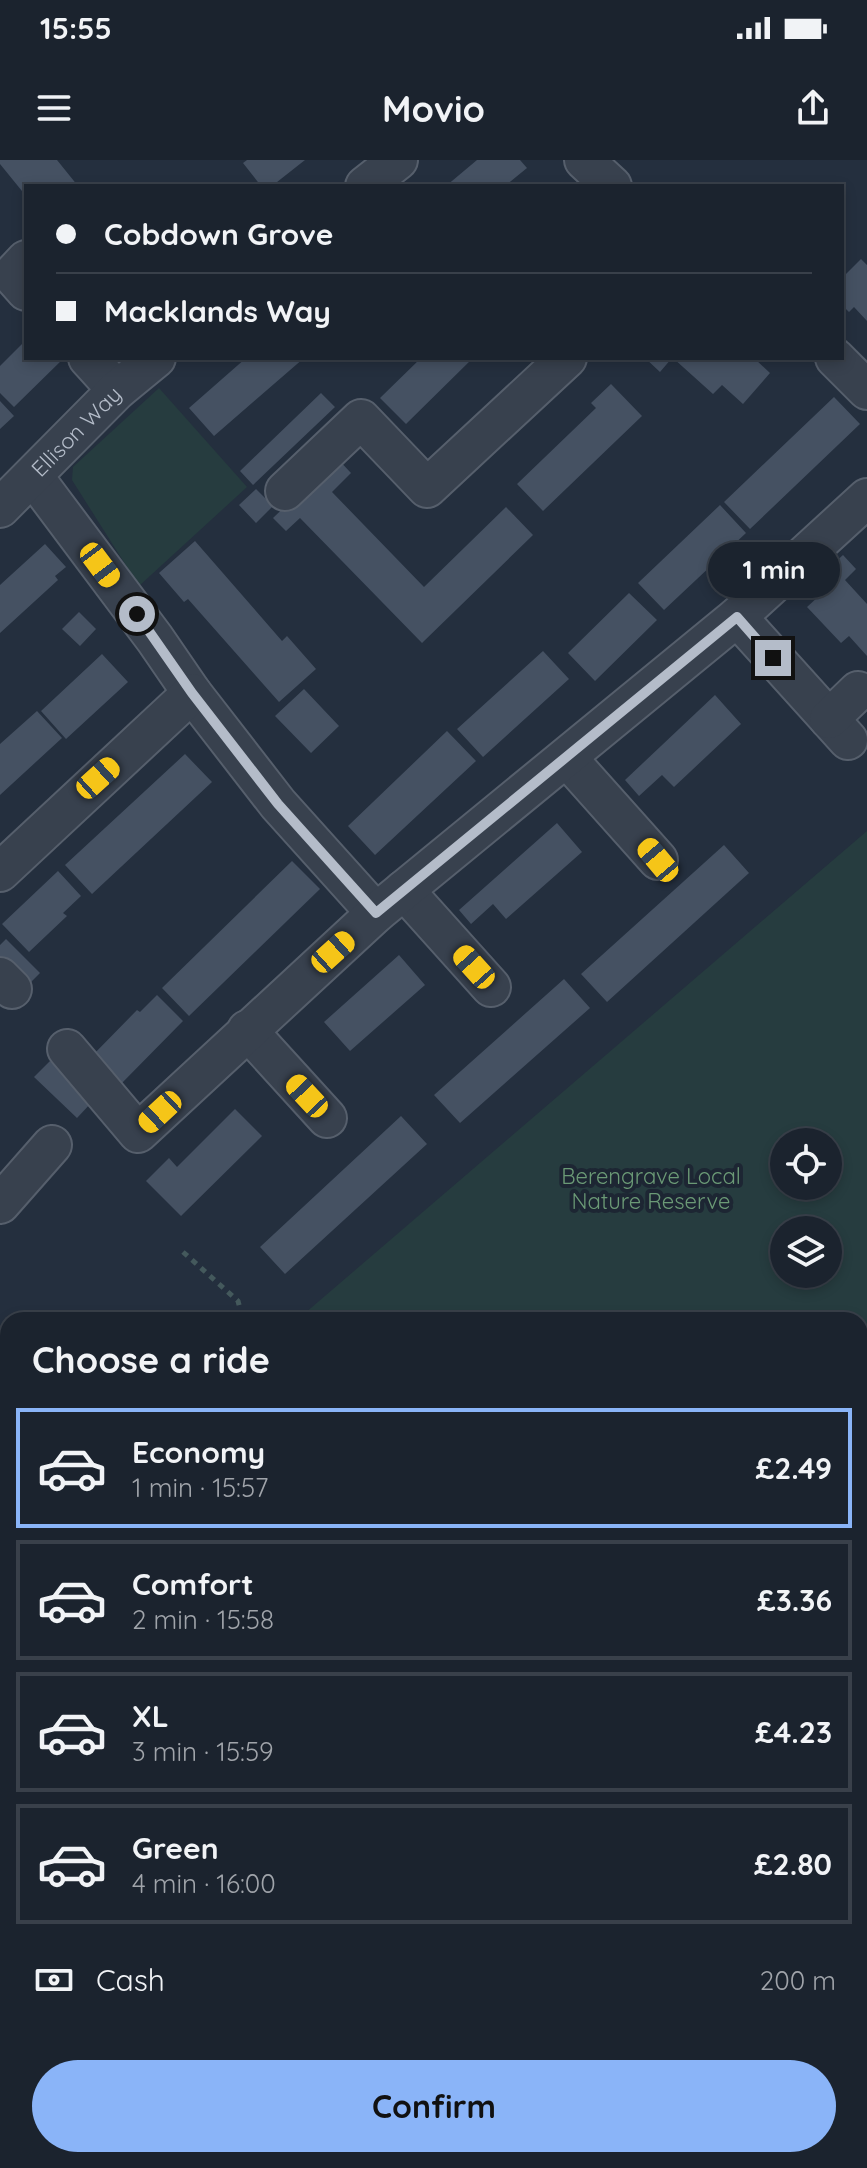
<!DOCTYPE html>
<html lang="en">
<head>
<meta charset="utf-8">
<style>
  :root { --surface:#1b232e; --page:#242b36; --text:#f1f3f6; --muted:#a0a4aa; --line:#39404a; --accent:#8ab4f8 }
  body { margin:0; font-family:Quicksand,sans-serif; background:var(--page); color:var(--text); height:100vh; display:flex; flex-direction:column; font-size:30px; white-space:nowrap }
  * { box-sizing:border-box; margin:0 }
  p { font-size:26px; color:var(--muted) }
  .icon { flex:none; width:44px; height:44px; fill:none; stroke:currentColor; stroke-width:2; stroke-linecap:round; stroke-linejoin:round }
  .map { position:relative; flex:1; overflow:hidden }
  .panel { position:absolute; left:0px; top:1152px; width:868px; height:856px; display:flex; flex-direction:column; background:var(--surface); border-radius:24px 24px 0 0; box-shadow:0 4px 12px #0003,0 0 0 2px var(--line) }
  .panel>* { flex:none }
  .hud { position:absolute; left:24px; top:24px; width:820px; height:176px; border-radius:0px; box-shadow:0 4px 12px #0003,0 0 0 2px var(--line); display:grid; align-content:center; height:176px; padding:0 32px; background:var(--surface) }
  .tools { position:absolute; left:770px; top:968px; display:grid; gap:16px }
  .tools a { display:grid; place-items:center; width:72px; height:72px; border-radius:50%; background:var(--surface); box-shadow:0 4px 12px #0003,0 0 0 2px var(--line); font-size:40px }
  .end { position:absolute; width:36px; height:36px; margin:-18px; border:10px solid #b4bcc9; background:#111; box-shadow:0 0 0 4px #111 }
  .from { border-radius:50% }
  .bubble { position:absolute; height:56px; border-radius:28px; background:var(--surface); box-shadow:0 4px 12px #0003,0 0 0 2px var(--line); font-size:26px; font-weight:700; line-height:56px; text-align:center }
  .car { position:absolute; width:24px; height:48px; margin:-24px -12px; border-radius:10px; box-shadow:0 0 6px 2px #0007; background:linear-gradient(#f5c518 24%,#345 0 40%,#f5c518 0 76%,#345 0 86%,#f5c518 0) }
  .hud b { display:flex; align-items:center; gap:28px; height:76px; font-size:30px }
  .hud b+b { border-top:2px solid var(--line) }
  .hud i { width:20px; height:20px; background:var(--text) }
  ul { padding:0; list-style:none }
  li { display:flex; align-items:center; gap:24px; height:120px; margin:0 16px 12px; padding:0 16px; border:4px solid var(--line); border-radius:0px }
  li div { flex:1 }
  li b { display:block; font-size:30px }
  li em { font-style:normal; font-weight:700 }
  li.on { border-color:var(--accent) }
  li>.icon { width:72px; height:72px; stroke-width:1.5 }
  h2 { padding:0 32px; font-size:36px; line-height:96px }
  .pay { display:flex; align-items:center; gap:20px; height:88px; padding:0 32px; font-size:30px }
  .pay p { margin-inline-start:auto }
  .cta { display:flex; gap:16px; margin-top:auto; padding:16px 32px }
  .cta a { flex:1; height:92px; border-radius:48px; background:var(--accent); color:#111; font-size:32px; font-weight:700; line-height:92px; text-align:center }
  .status { display:flex; justify-content:space-between; align-items:center; height:56px; padding:0 40px; background:var(--surface); direction:ltr }
  .status svg { height:22px; fill:currentColor }
  header { display:flex; justify-content:space-between; align-items:center; height:104px; padding:0 32px; background:var(--surface); font-size:36px; font-weight:700 }
  .map>svg:first-child { display:block }
</style>
</head>
<body>
<div class="status"><b>15:55</b><svg viewBox="0 0 49 12"><path d="M0 12V9h3v3zM5 12V6h3v6zM10 12V3h3v9zM15 12V0h3v12zM26 1h20v11H26zM47 4h2v5h-2z"/></svg></div>
<header><svg class="icon" aria-label="menu" viewBox="0 0 24 24"><path d="M4 6h16M4 12h16M4 18h16"/></svg>Movio<svg class="icon" aria-label="share" viewBox="0 0 24 24"><path d="M12 15V3M7 8l5-5 5 5M5 13v7h14v-7"/></svg></header>
<div class="map">
<svg width="867" height="2008" viewBox="0 0 867 2008">
  <rect width="100%" height="100%" fill="#242f3e"/>
  <path fill="#263c3f" fill-rule="evenodd" d="M159,228L247,327L139,426L72,320L73,307Z
    M867,671V1954L860,1956V1160H297ZM784,982H828V1026H784ZM784,1070H828V1114H784Z
    M8,1404V2000H749L728,2008H0V1412Z"/>
  <path fill="#394c67" d="M860,1567H867V1644H860Z"/>
  <path fill="#455162" d="M0,0H57L78,26H26V36L0,4Z
    M247,0H305L272,26H261L243,3Z
    M477,0H520L527,8L505,26H446Z
    M861,99L867,105V161L854,147L849,152L842,145V118Z
    M26,180V198H64L14,247L0,233V206Z
    M246,198H304L214,276L189,248Z
    M421,198H473L406,264L380,238Z
    M645,198H672L660,212Z
    M673,198H754L770,213L743,244L722,225L713,234Z
    M611,224L642,256L543,351L517,324L596,248L591,243Z
    M321,233L335,247L253,325L240,311Z
    M834,237L860,264L750,369L724,342Z
    M0,241L14,256L0,269Z
    M336,297L351,313L332,332L424,427L506,347L533,375L422,483L300,358L286,371L273,358Z
    M256,329L273,346L256,363L239,345Z
    M720,345L746,373L664,450L638,423Z
    M195,381L282,481L287,476L316,509L279,542L188,439L184,442L159,413Z
    M45,384L66,407L55,416L58,420L0,473V425Z
    M843,395L856,409L845,420L867,444V496L849,476L841,483L807,447L832,424L822,414Z
    M629,433L657,460L595,521L568,493Z
    M79,452L96,469L80,486L62,469Z
    M543,491L569,519L483,597L457,569Z
    M102,494L128,522L66,579L41,551Z
    M304,529L339,566L311,593L275,556Z
    M715,535L741,564L674,627L662,615L639,636L625,620Z
    M37,551L62,578L0,635V584Z
    M447,571L476,601L375,695L348,666Z
    M185,594L212,622L92,734L65,705Z
    M557,663L582,692L506,759L493,744L471,764L459,750Z
    M724,685L749,713L607,842L581,814Z
    M292,701L320,729L189,856L162,828Z
    M58,711L81,736L63,753L67,756L29,792L2,764Z
    M6,779L40,813L26,827L0,802V785Z
    M399,795L425,825L350,891L324,862Z
    M564,819L590,848L460,963L434,935Z
    M157,835L183,861L120,925L91,897L137,850L140,852Z
    M50,901L92,942L77,958L34,917Z
    M235,949L262,976L181,1056L146,1021L169,998L177,1007Z
    M401,956L427,984L285,1114L260,1087Z"/>
  <g fill="none" stroke-linecap="round" stroke-linejoin="round">
    <defs>
      <g id="minor">
        <path d="M584,0L612,26"/>
        <path d="M365,26L398,0"/>
        <path d="M26,100L12,115L26,131"/>
        <path d="M88,198L117,230"/>
        <path d="M835,198L867,230"/>
        <path d="M33,316L155,479L192,533L278,644L376,753"/>
        <path d="M285,331L361,259L427,328L567,198"/>
        <path id="s1" d="M0,348L117,230L156,198"/>
        <path d="M737,457L848,580"/>
        <path d="M829,559L858,531"/>
        <path d="M567,598L658,700"/>
        <path d="M0,712L192,533"/>
        <path d="M404,730L491,827"/>
        <path d="M0,817L12,829"/>
        <path d="M247,870L327,958"/>
        <path d="M67,889L138,973L376,753L737,457L867,338"/>
        <path d="M0,1044L52,985"/>
        <path d="M0,1280L8,1288"/>
        <path d="M860,1972L867,1969"/>
        <path d="M773,2008L795,2000"/>
      </g>
    </defs>
    <use href="#minor" stroke="#565f6c" stroke-width="42"/>
    <path stroke="#44595c" stroke-width="5" stroke-dasharray="6 6" stroke-linecap="butt" d="M183,1092L238,1141L243,1160
      M860,1790H867
      M124,2008L133,2000
      M382,2008L393,2000"/>
    <use href="#minor" stroke="#38414e" stroke-width="38"/>
  </g>
  <g fill="none" stroke-linecap="round" stroke-linejoin="round">
    <path stroke="#b4bcc9" stroke-width="10" d="M137,454L192,533L278,644L376,753L737,457L773,498"/>
  </g>
  <g text-anchor="middle" dominant-baseline="central" stroke-width="8" stroke-linejoin="round" paint-order="stroke">
    <g font-size="22" fill="#b4bcc9" stroke="#1d2633">
      <text stroke="none"><textPath href="#s1" startOffset="108">Ellison Way</textPath></text>
    </g>
    <g font-size="22" fill="#6b9a76" stroke="#1d2633">
      <text x="651" y="1016">Berengrave Local<tspan x="651" dy="25">Nature Reserve</tspan></text>
    </g>
  </g>
</svg>
<div class="tools">
<a><svg class="icon" aria-label="locate" viewBox="0 0 24 24"><circle cx="12" cy="12" r="6"/><path d="M12 2v4M12 18v4M2 12h4M18 12h4"/></svg></a>
<a><svg class="icon" aria-label="layers" viewBox="0 0 24 24"><path d="M12 4l9 5-9 5-9-5zM3 14l9 5 9-5"/></svg></a>
</div>
<i class="end from" style="left:137px;top:454px"></i>
<i class="end" style="left:773px;top:498px"></i>
<div class="bubble" style="left:708px;top:382px;width:132px">1 min</div>
<i class="car" style="left:100px;top:405px;rotate:143deg"></i>
<i class="car" style="left:98px;top:618px;rotate:48deg"></i>
<i class="car" style="left:658px;top:700px;rotate:320deg"></i>
<i class="car" style="left:333px;top:792px;rotate:48deg"></i>
<i class="car" style="left:474px;top:807px;rotate:318deg"></i>
<i class="car" style="left:307px;top:936px;rotate:317deg"></i>
<i class="car" style="left:160px;top:952px;rotate:227deg"></i>
<div class="hud">
<b><i class="from"></i>Cobdown Grove</b>
<b><i></i>Macklands Way</b>
</div>
<section class="panel">
<h2>Choose a ride</h2>
<ul>
<li class="on"><svg class="icon" aria-label="car" viewBox="0 0 24 24"><path d="M5 17H2v-5l4-1 3-4h7l3 4 3 1v5h-3M9 17h6M6 11h13"/><circle cx="7" cy="17" r="2"/><circle cx="17" cy="17" r="2"/></svg><div><b>Economy</b><p>1 min · 15:57</p></div><em>£2.49</em></li>
<li><svg class="icon" aria-label="car" viewBox="0 0 24 24"><path d="M5 17H2v-5l4-1 3-4h7l3 4 3 1v5h-3M9 17h6M6 11h13"/><circle cx="7" cy="17" r="2"/><circle cx="17" cy="17" r="2"/></svg><div><b>Comfort</b><p>2 min · 15:58</p></div><em>£3.36</em></li>
<li><svg class="icon" aria-label="car" viewBox="0 0 24 24"><path d="M5 17H2v-5l4-1 3-4h7l3 4 3 1v5h-3M9 17h6M6 11h13"/><circle cx="7" cy="17" r="2"/><circle cx="17" cy="17" r="2"/></svg><div><b>XL</b><p>3 min · 15:59</p></div><em>£4.23</em></li>
<li><svg class="icon" aria-label="car" viewBox="0 0 24 24"><path d="M5 17H2v-5l4-1 3-4h7l3 4 3 1v5h-3M9 17h6M6 11h13"/><circle cx="7" cy="17" r="2"/><circle cx="17" cy="17" r="2"/></svg><div><b>Green</b><p>4 min · 16:00</p></div><em>£2.80</em></li>
</ul>
<div class="pay"><svg class="icon" aria-label="cash" viewBox="0 0 24 24"><path d="M3 7h18v10H3z"/><circle cx="12" cy="12" r="2"/></svg>Cash<p>200 m</p></div>
<div class="cta"><a>Confirm</a></div>
</section>
</div>
</body>
</html>
